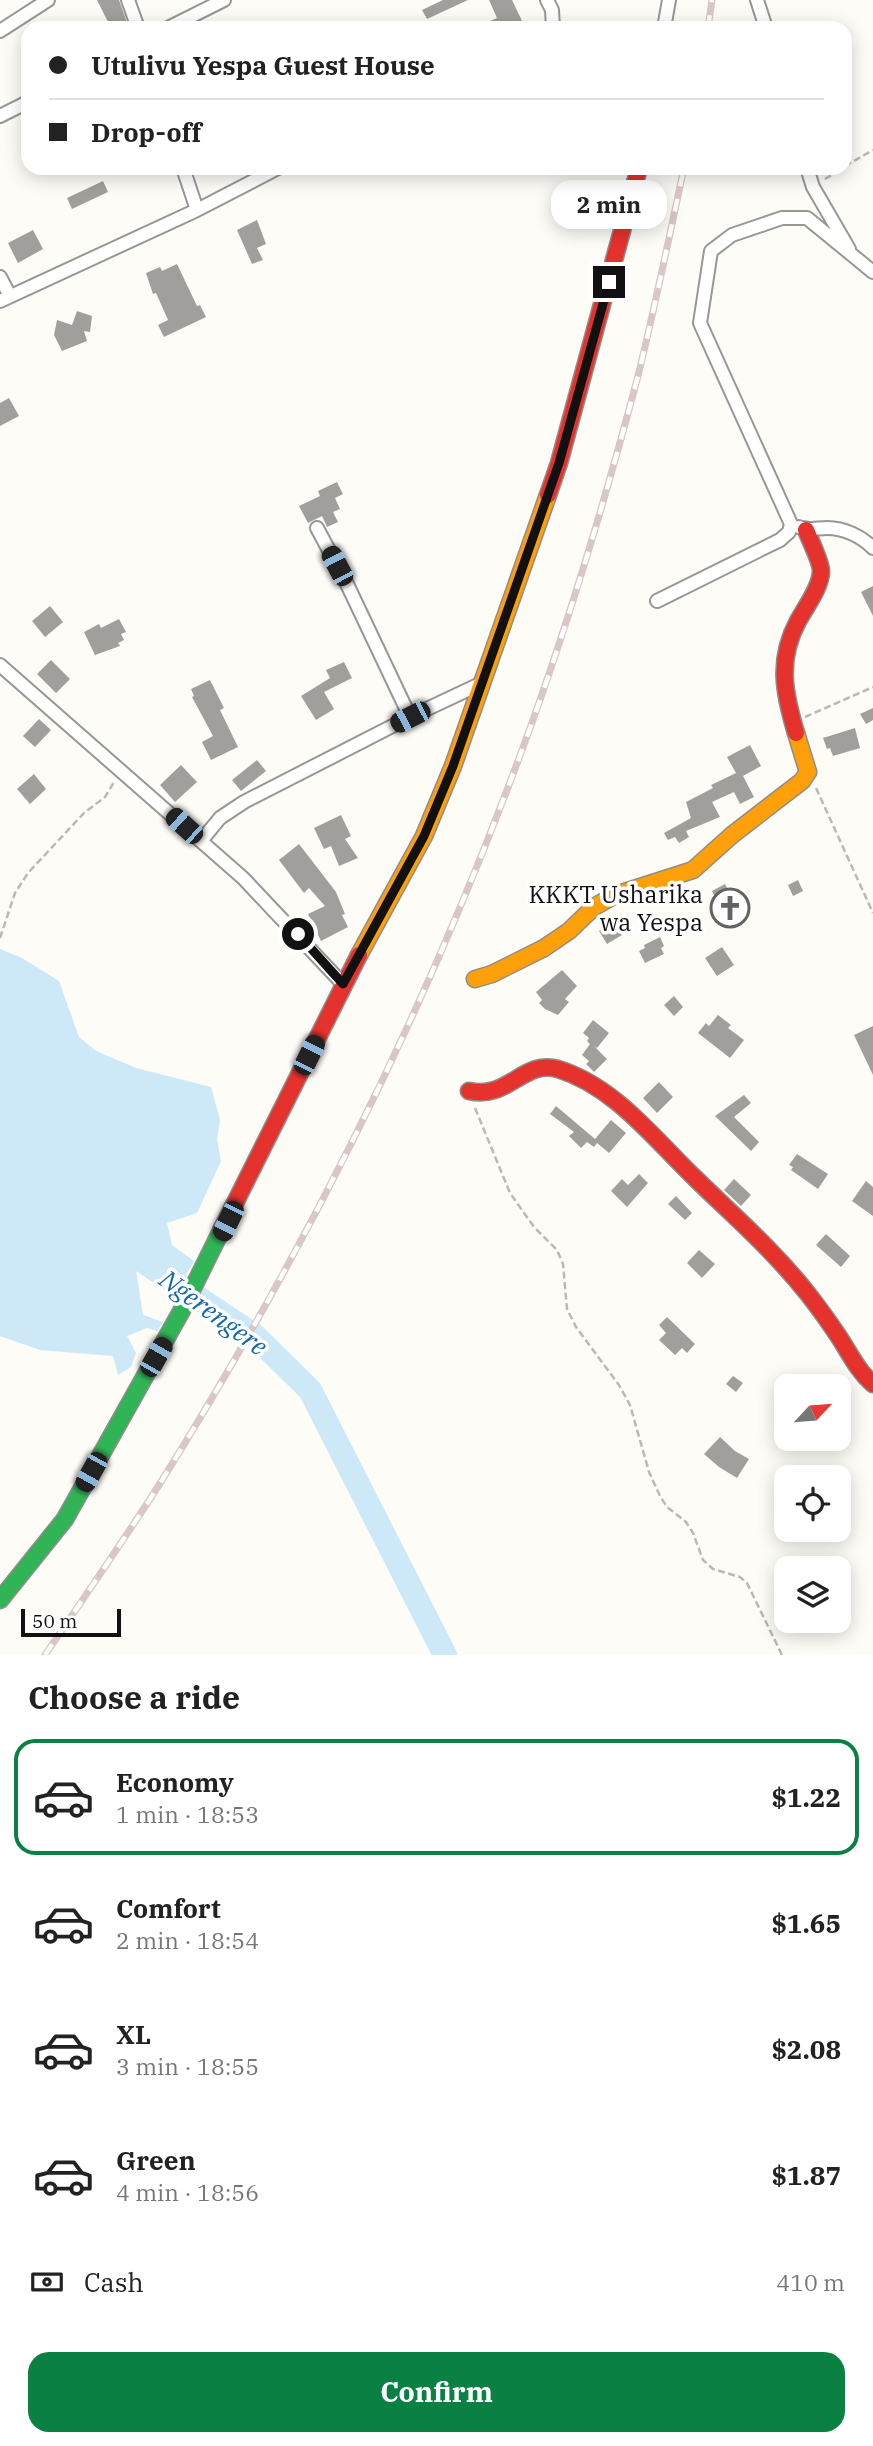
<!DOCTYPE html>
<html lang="en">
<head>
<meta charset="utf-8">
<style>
  :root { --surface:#fff; --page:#f6f6f6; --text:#222; --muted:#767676; --line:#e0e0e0; --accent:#0b8043 }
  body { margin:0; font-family:"IBM Plex Serif",serif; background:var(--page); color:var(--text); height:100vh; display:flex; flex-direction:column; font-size:26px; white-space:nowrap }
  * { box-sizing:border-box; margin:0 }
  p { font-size:23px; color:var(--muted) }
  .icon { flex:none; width:38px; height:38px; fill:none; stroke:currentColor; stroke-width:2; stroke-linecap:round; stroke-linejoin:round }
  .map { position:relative; height:1655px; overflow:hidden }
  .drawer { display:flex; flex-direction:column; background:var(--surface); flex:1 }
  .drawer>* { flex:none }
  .top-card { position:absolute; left:21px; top:21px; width:831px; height:154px; border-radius:21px; box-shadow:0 4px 18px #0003; display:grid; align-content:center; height:154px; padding:0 28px; background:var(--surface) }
  .needle { width:46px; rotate:64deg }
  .fabs { position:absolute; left:774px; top:1374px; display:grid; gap:14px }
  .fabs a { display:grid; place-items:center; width:77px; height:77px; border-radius:14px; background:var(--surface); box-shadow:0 4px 18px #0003; font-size:35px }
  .scale { position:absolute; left:21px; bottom:18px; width:100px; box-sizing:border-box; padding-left:7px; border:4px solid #111; border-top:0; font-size:19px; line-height:24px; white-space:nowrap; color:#111; -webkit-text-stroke:5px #fff; paint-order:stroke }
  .end { position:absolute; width:32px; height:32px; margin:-16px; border:9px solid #111; background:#fff; box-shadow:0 0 0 4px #fff }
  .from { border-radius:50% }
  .bubble { position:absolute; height:49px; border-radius:21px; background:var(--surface); box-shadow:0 4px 18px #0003; font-size:23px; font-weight:700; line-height:49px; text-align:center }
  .car { position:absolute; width:21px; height:42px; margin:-21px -10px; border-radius:9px; box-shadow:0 0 5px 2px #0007; background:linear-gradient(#222 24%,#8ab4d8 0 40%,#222 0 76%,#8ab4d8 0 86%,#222 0) }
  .top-card b { display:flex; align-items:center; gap:24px; height:66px; font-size:26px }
  .top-card b+b { border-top:2px solid var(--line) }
  .top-card i { width:18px; height:18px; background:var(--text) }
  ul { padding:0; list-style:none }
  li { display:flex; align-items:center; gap:21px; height:116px; margin:0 14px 10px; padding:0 14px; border:4px solid transparent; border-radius:21px }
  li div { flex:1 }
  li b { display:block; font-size:26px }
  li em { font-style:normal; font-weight:700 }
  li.selected { border-color:var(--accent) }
  li>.icon { width:63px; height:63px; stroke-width:1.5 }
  h2 { padding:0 28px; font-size:32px; line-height:84px }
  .pay { display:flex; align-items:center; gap:18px; height:77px; padding:0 28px; font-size:26px }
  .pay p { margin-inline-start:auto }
  .primary-button { display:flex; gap:14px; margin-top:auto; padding:14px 28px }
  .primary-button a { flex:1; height:80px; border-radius:21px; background:var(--accent); color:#fff; font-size:28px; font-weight:700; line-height:80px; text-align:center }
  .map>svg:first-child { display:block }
</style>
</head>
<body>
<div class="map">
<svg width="873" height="1655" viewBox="0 0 873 1655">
  <rect width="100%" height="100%" fill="#fdfcf7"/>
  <path fill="#cde8f7" d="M0,949L22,958L59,981L79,1037L96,1051L136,1068L211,1087L220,1120L217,1139L221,1161L197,1213L167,1223L172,1245L194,1261L181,1284L152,1264L136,1270L143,1315L163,1322L157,1331L147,1328L127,1336L136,1353L131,1367L118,1375L113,1356L40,1350L0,1336Z"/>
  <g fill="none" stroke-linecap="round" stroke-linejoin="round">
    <path stroke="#cde8f7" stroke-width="24" d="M120,1246L254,1335L310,1390L445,1655"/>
  </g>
  <path fill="#a19f9c" d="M97,0H119L129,28H111Z
    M443,0H468L427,19L422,10Z
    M489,0H512L523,23L514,28H475L497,18Z
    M103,181L108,192L72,209L67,198Z
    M257,220L266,244L257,248L263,260L252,264L237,230Z
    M33,230L43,249L18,263L8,243Z
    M177,264L197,306L200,305L206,317L164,337L158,325L168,320L156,293L153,294L146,273L160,267L162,271Z
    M77,311L92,316L90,332L84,331L87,341L62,351L54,335L57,320L72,325Z
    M9,398L19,416L0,426V403Z
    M337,482L343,494L335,498L340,509L333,512L338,522L327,527L322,516L308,523L299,506L320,496L318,491Z
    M873,586V616L861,592Z
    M50,606L63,622L45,637L32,621Z
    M119,619L126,632L121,634L124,640L118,643L120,646L95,655L84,632L99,624L101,628Z
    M51,660L70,679L56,693L37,674Z
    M344,662L352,678L324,692L334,709L316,720L301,696L330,678L326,670Z
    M210,680L224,708L220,710L238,747L211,760L202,742L213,736L192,697L194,696L191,689Z
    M873,708V720L866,724L860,714Z
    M39,719L51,730L35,747L23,736Z
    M855,728L860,748L833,756L830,748L827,749L823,738Z
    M750,745L761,766L743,776L754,797L740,804L734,792L712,802L720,817L686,831L689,837L679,843L675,837L668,840L664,833L691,818L686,802L713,788L711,785L736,773L727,757Z
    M257,760L266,771L241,791L232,780Z
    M181,765L197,782L175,802L160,785Z
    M34,774L46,789L30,804L17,789Z
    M341,815L351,836L345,839L358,858L339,866L331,846L324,849L314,828Z
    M299,844L336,892L345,914L342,915L348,927L321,941L308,914L325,906L309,888L304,893L279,860Z
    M798,880L803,891L793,896L788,885Z
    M725,884L737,907L745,903L750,912L728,923L712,891Z
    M668,915L672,925L656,932L652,922Z
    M615,922L622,935L607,944L599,931Z
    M660,937L664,946L661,948L664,954L645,963L639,951L645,948L644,945Z
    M722,947L734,965L717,976L705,958Z
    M562,970L577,986L565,999L569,1002L558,1015L545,1009L539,1003L542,1000L536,992Z
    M674,996L683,1007L674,1016L664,1005Z
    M718,1015L731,1025L728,1028L744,1040L730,1058L698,1033L706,1023L709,1026Z
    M593,1020L609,1033L597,1048L594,1046L607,1059L594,1072L586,1064L589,1061L582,1055L590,1044L587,1041L589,1038L583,1033Z
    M873,1026V1075L854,1035Z
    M659,1082L673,1097L657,1113L643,1098Z
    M744,1095L751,1103L734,1117L759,1142L751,1151L715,1116Z
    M556,1106L595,1139L611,1120L626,1133L609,1153L597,1143L594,1147L587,1142L581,1148L569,1136L574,1132L550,1114Z
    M797,1154L828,1174L818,1189L791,1170L793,1167L789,1165Z
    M639,1174L648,1183L627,1207L611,1191L622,1179L628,1185Z
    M734,1179L751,1195L741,1206L724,1190Z
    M866,1181L873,1187V1216L852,1201Z
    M676,1196L692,1213L685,1220L668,1204Z
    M826,1234L850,1256L841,1267L816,1245Z
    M699,1250L715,1264L702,1278L687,1263Z
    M667,1317L695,1344L687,1353L682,1348L675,1355L659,1340L666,1333L659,1325Z
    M733,1376L743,1383L736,1392L726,1384Z
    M720,1437L735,1451L749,1459L737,1478L719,1467L704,1454Z"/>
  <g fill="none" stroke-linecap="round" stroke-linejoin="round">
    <defs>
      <path id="street" d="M128,0L138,28
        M547,0L552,10L553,28
        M757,0L766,28
        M168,28L224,0
        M664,28L669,0
        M0,31L48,0
        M0,116L28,102
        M183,168L197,210
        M807,168L813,187L849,249
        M0,277L10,296
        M0,301L197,210L278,168
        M799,527C808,531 817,528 827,528C844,528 861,536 873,548
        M317,528L347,584L410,717
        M657,601L780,540L789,532L791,524L700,323L711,251L732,235L782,218H807L873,272
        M0,665L243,878L343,984
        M201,841L220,818L244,802L410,717L480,684"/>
      <path id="fast" d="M0,1600L65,1519L182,1310L222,1229"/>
      <path id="slow" d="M359,955L424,836L453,766L548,495
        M475,979L492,974L544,948L569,931L594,907L615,895L693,870L732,835L802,781L808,772L796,733"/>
      <path id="jam" d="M548,495L559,463L639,168
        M796,733C784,693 777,660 798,621C805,608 821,587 821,571C821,562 810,540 806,530
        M469,1091C509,1100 523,1059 558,1069C616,1087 655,1140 697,1180C735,1217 775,1252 808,1294C819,1308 829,1322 839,1337C850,1354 858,1371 873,1384
        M222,1229L359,955"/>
    </defs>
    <use href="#street" stroke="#979795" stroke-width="16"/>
    <use href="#fast" stroke="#8e8d8b" stroke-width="19"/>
    <use href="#slow" stroke="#8e8d8b" stroke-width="19"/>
    <use href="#jam" stroke="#8e8d8b" stroke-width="19"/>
    <path stroke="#b9b9b8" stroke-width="2.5" stroke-dasharray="7 3.5" stroke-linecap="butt" d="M845,166L873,150
      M825,179L843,168
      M805,717L873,687
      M816,788L873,913
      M0,938L15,893L28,873L84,813L105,797L114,782
      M475,1108L510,1193L534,1227L557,1250L563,1264L567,1309L576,1327L619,1385L630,1405L649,1472L660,1496L667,1507L686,1522L693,1533L703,1560L713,1569L740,1577L747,1583L782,1655"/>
    <use href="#street" stroke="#fffffe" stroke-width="12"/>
    <use href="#fast" stroke="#30b455" stroke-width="16"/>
    <use href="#slow" stroke="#ff9f0a" stroke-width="16"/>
    <use href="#jam" stroke="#e5322d" stroke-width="16"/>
    <defs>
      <path id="rail" d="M708,28L712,0
        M45,1655C83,1599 122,1543 159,1485C296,1266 415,1032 507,790C559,655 601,516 638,376C655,307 669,237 684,168"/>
    </defs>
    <use href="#rail" stroke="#d9c6c7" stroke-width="7"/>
    <use href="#rail" stroke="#fff" stroke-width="4.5" stroke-dasharray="13" stroke-linecap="butt"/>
  </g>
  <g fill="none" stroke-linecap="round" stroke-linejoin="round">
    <path stroke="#111" stroke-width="9" d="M298,934L343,984L424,836L453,766L559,463L609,282"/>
  </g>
  <defs>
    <symbol id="church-ring" viewBox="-11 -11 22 22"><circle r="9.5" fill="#fff" stroke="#646362" stroke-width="1.5"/><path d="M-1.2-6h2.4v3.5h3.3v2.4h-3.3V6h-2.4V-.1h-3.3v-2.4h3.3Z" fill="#646362"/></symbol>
  </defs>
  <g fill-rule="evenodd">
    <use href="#church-ring" x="708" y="886" width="44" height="44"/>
  </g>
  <g text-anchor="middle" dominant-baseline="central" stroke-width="7" stroke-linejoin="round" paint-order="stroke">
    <g font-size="24" fill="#111" stroke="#fff" text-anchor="end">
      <text x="703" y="894">KKKT Usharika<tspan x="703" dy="28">wa Yespa</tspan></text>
    </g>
    <g font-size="26" font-style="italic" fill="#1768a6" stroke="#fff">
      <text transform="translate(214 1312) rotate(36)">Ngerengere</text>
    </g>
  </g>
</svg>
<div class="fabs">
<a><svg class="needle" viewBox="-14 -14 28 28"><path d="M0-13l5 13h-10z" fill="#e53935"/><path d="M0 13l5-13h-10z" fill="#767676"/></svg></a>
<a><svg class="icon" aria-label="locate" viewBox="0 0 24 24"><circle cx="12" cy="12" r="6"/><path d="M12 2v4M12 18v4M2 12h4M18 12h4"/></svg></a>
<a><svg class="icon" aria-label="layers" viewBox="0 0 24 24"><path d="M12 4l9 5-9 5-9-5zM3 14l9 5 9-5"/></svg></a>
</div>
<div class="scale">50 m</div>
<i class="end from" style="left:298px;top:934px"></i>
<i class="end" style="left:609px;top:282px"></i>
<div class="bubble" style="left:551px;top:180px;width:116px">2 min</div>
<i class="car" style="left:337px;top:566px;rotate:332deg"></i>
<i class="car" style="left:410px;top:717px;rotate:243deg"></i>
<i class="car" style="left:184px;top:826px;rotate:312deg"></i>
<i class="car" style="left:309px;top:1055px;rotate:26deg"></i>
<i class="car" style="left:228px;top:1221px;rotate:206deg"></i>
<i class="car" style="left:156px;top:1357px;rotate:30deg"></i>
<i class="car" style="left:91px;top:1472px;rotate:209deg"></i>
<div class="top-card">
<b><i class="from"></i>Utulivu Yespa Guest House</b>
<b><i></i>Drop-off</b>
</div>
</div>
<section class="drawer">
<h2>Choose a ride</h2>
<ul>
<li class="selected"><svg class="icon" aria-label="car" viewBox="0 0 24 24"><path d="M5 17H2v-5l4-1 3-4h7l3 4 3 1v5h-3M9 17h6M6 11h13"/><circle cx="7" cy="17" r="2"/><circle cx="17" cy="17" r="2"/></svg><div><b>Economy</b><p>1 min · 18:53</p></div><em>$1.22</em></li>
<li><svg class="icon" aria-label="car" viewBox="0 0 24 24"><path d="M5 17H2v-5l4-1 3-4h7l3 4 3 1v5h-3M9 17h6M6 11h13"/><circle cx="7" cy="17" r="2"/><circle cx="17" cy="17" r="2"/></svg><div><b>Comfort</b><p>2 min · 18:54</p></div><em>$1.65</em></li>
<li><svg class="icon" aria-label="car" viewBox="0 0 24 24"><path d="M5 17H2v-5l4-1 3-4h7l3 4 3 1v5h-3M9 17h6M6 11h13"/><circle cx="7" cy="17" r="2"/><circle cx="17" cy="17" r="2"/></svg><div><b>XL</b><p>3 min · 18:55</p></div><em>$2.08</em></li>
<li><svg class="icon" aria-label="car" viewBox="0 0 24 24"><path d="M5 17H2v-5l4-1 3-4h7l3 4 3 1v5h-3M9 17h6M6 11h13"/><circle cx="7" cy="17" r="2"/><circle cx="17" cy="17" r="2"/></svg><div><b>Green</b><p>4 min · 18:56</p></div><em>$1.87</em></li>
</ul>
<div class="pay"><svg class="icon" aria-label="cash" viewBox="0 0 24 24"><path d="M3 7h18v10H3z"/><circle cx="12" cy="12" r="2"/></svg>Cash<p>410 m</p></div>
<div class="primary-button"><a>Confirm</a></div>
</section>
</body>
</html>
